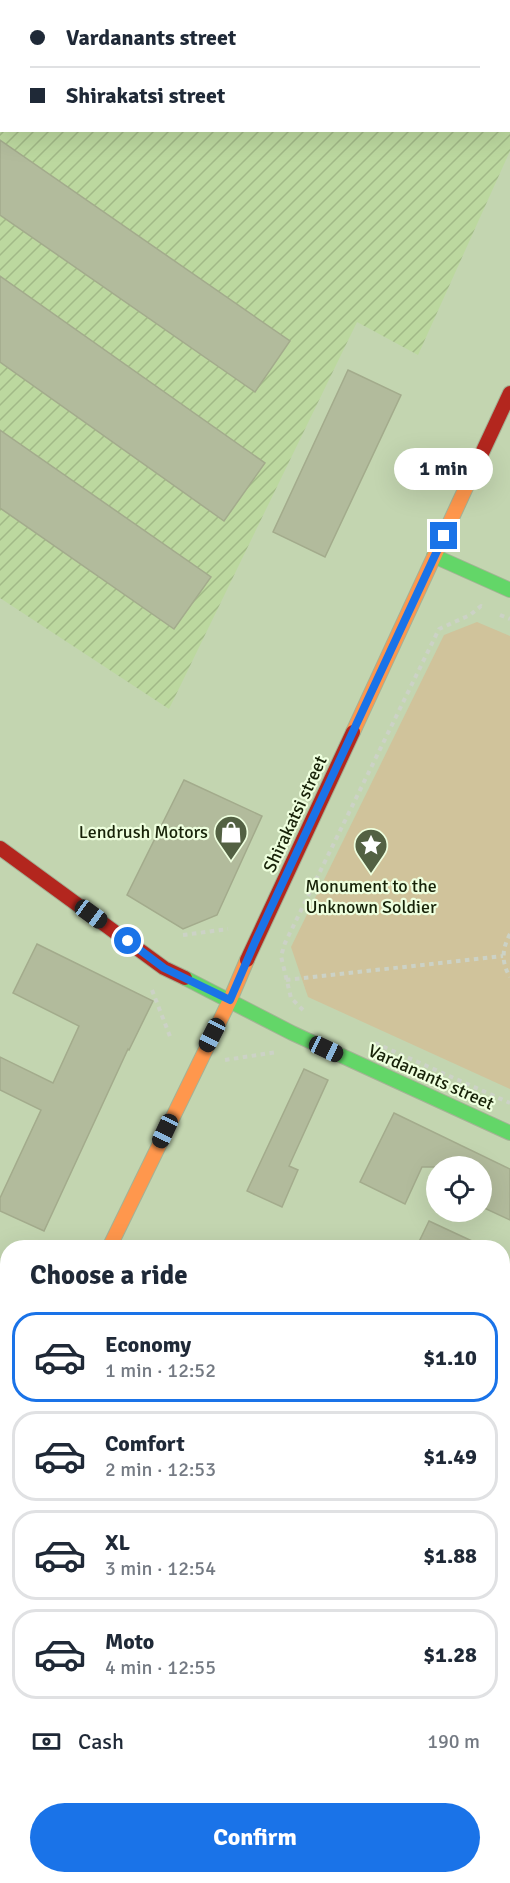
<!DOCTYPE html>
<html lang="en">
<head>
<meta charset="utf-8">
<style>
  :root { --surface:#fff; --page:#f2f2f3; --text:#1f2937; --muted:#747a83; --line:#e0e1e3; --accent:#1a73e8 }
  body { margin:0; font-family:Signika,sans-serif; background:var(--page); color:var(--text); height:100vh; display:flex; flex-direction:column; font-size:22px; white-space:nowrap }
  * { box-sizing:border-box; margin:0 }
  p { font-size:20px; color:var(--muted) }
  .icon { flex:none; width:33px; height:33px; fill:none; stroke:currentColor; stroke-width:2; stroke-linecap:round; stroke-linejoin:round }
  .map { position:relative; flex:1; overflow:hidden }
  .drawer { position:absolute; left:0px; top:1240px; width:510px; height:644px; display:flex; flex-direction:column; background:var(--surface); border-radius:24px 24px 0 0; box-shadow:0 6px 24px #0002 }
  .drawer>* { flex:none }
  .guide { position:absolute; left:0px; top:0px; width:510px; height:132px; box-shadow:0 6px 24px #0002; display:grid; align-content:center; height:132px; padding:0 30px; background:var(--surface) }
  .tools { position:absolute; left:426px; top:1156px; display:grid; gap:12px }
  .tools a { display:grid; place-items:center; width:66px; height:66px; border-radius:50%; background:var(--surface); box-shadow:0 6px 24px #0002; font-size:30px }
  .end { position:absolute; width:27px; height:27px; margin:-14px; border:8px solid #1a73e8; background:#fff; box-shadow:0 0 0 3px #fff }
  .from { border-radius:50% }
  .bubble { position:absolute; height:42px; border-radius:21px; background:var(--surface); box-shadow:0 6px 24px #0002; font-size:20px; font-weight:800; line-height:42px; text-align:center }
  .car { position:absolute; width:18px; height:36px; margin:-18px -9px; border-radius:8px; box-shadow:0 0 4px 2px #0007; background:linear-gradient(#222 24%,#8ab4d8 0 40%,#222 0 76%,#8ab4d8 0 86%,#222 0) }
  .guide b { display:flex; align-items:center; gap:21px; height:57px; font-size:22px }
  .guide b+b { border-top:2px solid var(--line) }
  .guide i { width:15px; height:15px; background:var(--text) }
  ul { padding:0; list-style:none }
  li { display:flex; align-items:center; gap:18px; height:90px; margin:0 12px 9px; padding:0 18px; border:3px solid var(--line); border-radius:24px }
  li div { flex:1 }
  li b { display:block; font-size:22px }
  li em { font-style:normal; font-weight:800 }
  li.on { border-color:var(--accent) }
  li>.icon { width:54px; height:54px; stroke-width:1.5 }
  h2 { padding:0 30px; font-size:27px; line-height:72px }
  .pay { display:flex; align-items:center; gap:15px; height:66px; padding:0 30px; font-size:22px }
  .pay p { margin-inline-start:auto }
  .cta { display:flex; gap:12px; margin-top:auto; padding:12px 30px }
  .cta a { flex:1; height:69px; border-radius:36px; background:var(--accent); color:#fff; font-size:24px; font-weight:800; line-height:69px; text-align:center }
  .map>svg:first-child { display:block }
</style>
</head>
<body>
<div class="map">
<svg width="510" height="1883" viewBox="0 0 510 1883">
  <defs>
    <pattern id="industrial-furrows" width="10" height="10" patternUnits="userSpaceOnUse" patternTransform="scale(1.5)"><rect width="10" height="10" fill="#bcd89f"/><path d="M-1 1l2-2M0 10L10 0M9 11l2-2" fill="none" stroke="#a1b987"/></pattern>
  </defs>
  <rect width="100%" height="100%" fill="#c3d5b0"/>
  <path fill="url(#industrial-furrows)" fill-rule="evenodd" d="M0,0H510V151L418,355L357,322L169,709L0,598ZM2,2H508V130H2Z
    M7,1483L8,1876H502L503,1698L510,1702V1883H0V1494L5,1484Z"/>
  <path fill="#d0c39b" d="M477,622L510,636V1089L308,997L291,947L444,635Z"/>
  <path fill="#b2bb9c" stroke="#a3ab8c" stroke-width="1.5" d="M0,140L290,341L255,392L0,215Z
    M0,276L265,463L224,521L0,362Z
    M348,370L401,395L325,557L273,532Z
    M0,430L211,577L174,629L0,508Z
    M184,780L262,816L217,915L183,929L127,895Z
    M37,944L153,1001L129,1050L128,1049L44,1231L0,1211V1198L41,1110L0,1090V1057L53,1083L79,1026L13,993Z
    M304,1069L328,1080L289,1166L298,1170L282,1207L247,1191Z
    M394,1113L510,1169V1220L482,1207V1167H422L405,1204L360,1182Z
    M429,1221L487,1248H416Z"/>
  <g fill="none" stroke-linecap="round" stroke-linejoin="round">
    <defs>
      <path id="lane" d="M92,1876L105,1883"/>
      <path id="street" d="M502,1645L510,1628
        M502,1674L510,1678"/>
      <path id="fast" d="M434,556L510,590
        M185,978L292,1033L510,1133
        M0,1474L8,1458"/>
      <path id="slow" d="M353,732L475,468
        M109,1248L230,1000L247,960"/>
      <path id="jam" d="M475,468L510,393
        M0,848L164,968L185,978
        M247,960L353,732"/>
    </defs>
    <use href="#lane" stroke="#a4b295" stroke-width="12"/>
    <use href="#street" stroke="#a4b295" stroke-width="21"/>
    <use href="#fast" stroke="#a4b295" stroke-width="16"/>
    <use href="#slow" stroke="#a4b295" stroke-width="16"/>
    <use href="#jam" stroke="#a4b295" stroke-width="16"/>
    <path stroke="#ccd2c6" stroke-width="4" stroke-dasharray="4.5 4.5" stroke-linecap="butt" d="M500,615L510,619
      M510,934C502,949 501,962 510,977
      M183,935L228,929
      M286,980L503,956
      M152,990L171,1039
      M303,1010L291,998L281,956L285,943L439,629L470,615L481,606L485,608
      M375,1043L510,1103
      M225,1060L277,1052"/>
    <use href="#lane" stroke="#f6f9f3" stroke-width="9"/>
    <use href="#street" stroke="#f6f9f3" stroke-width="18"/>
    <use href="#fast" stroke="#63d668" stroke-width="14"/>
    <use href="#slow" stroke="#ff974d" stroke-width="14"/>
    <use href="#jam" stroke="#b3261e" stroke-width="14"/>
  </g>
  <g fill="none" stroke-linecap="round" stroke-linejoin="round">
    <path stroke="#1a73e8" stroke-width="8" d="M128,941L164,968L230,1000L255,942L444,536"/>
  </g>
  <defs>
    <symbol id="shop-pin" viewBox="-11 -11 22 30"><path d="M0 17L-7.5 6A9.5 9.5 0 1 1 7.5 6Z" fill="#536143" stroke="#eeffde"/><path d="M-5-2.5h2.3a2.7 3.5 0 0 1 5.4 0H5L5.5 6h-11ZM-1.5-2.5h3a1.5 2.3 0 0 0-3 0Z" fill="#fff"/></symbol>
    <symbol id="sight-pin" viewBox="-11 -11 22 30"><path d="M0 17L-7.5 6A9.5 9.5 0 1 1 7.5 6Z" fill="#536143" stroke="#eeffde"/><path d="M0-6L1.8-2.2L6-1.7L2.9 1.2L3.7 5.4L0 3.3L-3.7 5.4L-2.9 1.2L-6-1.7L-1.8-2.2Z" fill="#fff"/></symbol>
  </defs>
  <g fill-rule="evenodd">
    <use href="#shop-pin" x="212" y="813" width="38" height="52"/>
    <use href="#sight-pin" x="352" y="826" width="38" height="52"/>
  </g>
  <g text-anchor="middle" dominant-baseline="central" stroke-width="4.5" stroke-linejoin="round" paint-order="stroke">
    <g font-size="18" fill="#172208" stroke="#eeffde">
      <text transform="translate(295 814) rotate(-65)">Shirakatsi street</text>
      <text transform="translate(431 1077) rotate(24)">Vardanants street</text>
    </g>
    <g font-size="18" fill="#172208" stroke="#eeffde" text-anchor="end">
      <text x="208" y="832">Lendrush Motors</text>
      <text x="371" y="886" text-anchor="middle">Monument to the<tspan x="371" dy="21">Unknown Soldier</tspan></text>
    </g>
  </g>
</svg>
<div class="tools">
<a><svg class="icon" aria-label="locate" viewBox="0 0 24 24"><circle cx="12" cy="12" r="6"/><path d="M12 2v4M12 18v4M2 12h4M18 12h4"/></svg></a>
</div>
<i class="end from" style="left:128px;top:941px"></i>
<i class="end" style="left:444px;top:536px"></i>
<div class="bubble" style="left:394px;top:448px;width:99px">1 min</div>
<i class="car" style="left:91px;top:914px;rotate:126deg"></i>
<i class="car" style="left:212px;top:1035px;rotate:207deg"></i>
<i class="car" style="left:326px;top:1049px;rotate:115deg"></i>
<i class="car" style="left:165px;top:1131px;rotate:205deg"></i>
<div class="guide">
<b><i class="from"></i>Vardanants street</b>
<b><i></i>Shirakatsi street</b>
</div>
<section class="drawer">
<h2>Choose a ride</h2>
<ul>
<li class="on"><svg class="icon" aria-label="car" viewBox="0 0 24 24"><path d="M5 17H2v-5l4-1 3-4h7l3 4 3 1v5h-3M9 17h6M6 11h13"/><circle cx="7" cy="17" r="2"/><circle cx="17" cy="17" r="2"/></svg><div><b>Economy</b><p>1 min · 12:52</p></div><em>$1.10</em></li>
<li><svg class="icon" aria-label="car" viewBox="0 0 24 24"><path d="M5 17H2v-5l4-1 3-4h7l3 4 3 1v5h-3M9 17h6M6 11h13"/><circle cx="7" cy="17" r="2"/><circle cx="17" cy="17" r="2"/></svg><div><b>Comfort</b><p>2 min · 12:53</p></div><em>$1.49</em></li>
<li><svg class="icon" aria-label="car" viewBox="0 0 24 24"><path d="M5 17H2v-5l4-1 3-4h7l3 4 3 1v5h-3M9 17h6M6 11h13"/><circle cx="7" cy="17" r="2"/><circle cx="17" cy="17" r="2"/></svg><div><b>XL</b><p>3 min · 12:54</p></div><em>$1.88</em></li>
<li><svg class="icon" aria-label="car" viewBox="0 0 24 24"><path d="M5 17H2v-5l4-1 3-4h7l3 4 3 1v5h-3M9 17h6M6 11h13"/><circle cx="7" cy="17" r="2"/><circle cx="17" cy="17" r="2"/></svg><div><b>Moto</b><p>4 min · 12:55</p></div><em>$1.28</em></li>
</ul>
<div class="pay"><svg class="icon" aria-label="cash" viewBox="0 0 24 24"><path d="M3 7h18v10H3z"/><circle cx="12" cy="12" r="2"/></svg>Cash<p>190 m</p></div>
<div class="cta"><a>Confirm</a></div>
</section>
</div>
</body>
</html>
